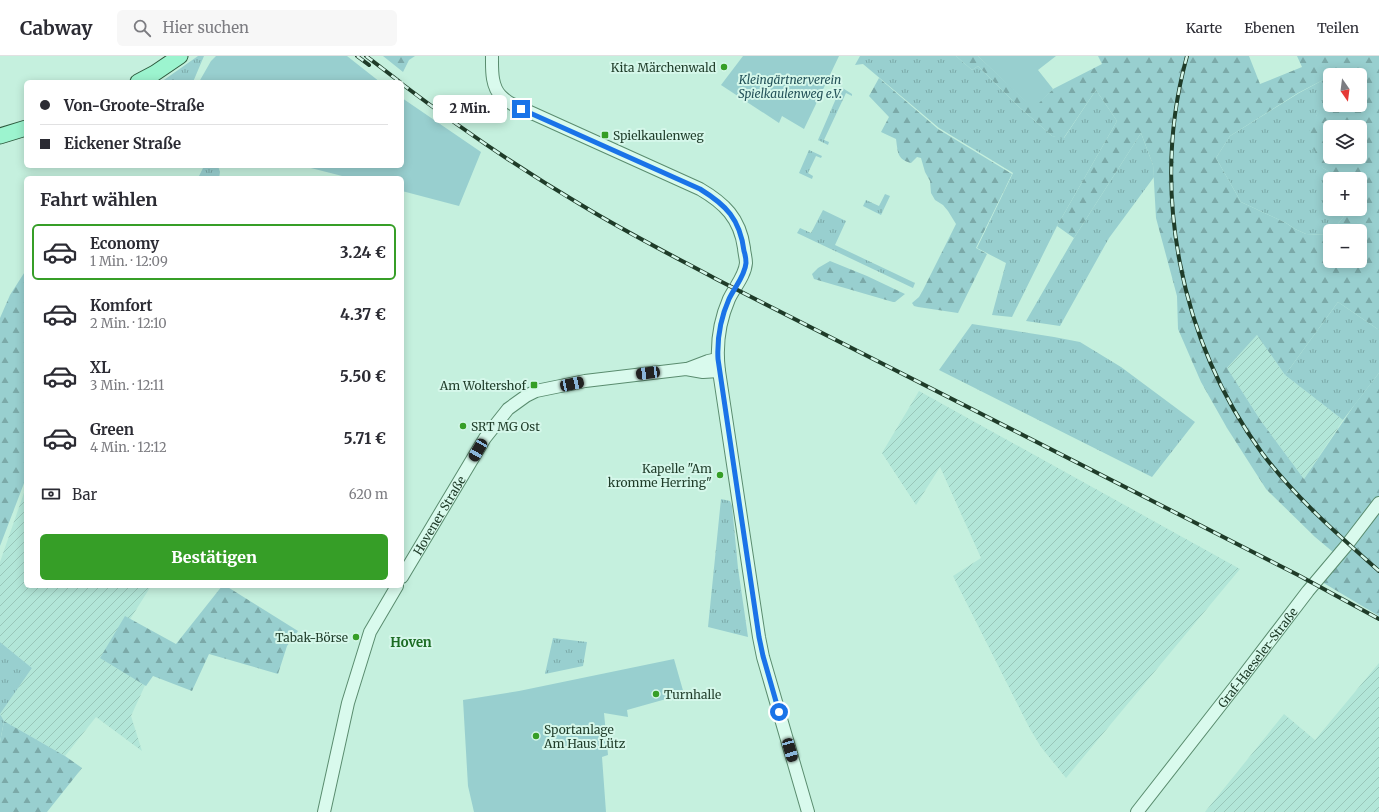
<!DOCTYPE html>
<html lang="de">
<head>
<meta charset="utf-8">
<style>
  :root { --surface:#fff; --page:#f7f7f7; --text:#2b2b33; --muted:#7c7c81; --line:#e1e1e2; --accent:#369e27 }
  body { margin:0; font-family:Merriweather,serif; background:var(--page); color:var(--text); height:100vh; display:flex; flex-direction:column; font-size:15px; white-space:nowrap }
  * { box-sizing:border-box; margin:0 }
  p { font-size:13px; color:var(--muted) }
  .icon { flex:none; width:22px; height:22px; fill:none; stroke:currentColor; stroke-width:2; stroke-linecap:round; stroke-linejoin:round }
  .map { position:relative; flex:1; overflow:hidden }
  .panel { position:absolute; left:24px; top:120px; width:380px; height:412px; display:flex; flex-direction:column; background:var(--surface); border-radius:6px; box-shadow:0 2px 10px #0003 }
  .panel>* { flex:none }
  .banner { position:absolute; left:24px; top:24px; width:380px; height:88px; border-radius:6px; box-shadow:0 2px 10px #0003; display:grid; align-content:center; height:88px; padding:0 16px; background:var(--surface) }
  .needle { width:26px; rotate:166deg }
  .controls { position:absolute; left:1323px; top:12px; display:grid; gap:8px }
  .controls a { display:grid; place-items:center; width:44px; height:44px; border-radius:6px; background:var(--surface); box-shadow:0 2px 10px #0003; font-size:20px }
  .end { position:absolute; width:18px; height:18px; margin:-9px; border:5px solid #1a73e8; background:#fff; box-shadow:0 0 0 2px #fff }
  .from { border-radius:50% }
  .bubble { position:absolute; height:28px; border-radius:6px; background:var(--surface); box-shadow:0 2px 10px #0003; font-size:13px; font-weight:800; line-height:28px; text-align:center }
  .car { position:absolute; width:12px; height:24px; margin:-12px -6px; border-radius:5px; box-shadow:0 0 3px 1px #0007; background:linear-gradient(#222 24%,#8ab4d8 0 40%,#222 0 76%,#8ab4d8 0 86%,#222 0) }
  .banner b { display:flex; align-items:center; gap:14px; height:38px; font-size:15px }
  .banner b+b { border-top:1px solid var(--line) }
  .banner i { width:10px; height:10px; background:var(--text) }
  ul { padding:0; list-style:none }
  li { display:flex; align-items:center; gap:12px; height:56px; margin:0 8px 6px; padding:0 8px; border:2px solid transparent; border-radius:6px }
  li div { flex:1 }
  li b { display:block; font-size:15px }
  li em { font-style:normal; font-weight:800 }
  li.selected { border-color:var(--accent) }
  li>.icon { width:36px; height:36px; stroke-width:1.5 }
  h2 { padding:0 16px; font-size:18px; line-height:48px }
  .pay { display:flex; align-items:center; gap:10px; height:44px; padding:0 16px; font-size:15px }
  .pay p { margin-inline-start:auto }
  .button { display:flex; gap:8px; margin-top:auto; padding:8px 16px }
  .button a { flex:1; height:46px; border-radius:6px; background:var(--accent); color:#fff; font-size:16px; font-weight:800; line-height:46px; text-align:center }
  header { display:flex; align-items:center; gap:24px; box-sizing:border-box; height:56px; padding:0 20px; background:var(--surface); border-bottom:1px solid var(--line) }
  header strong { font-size:19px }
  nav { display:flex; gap:22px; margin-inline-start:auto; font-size:14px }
  .search { width:280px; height:36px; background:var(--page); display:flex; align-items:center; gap:10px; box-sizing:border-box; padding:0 14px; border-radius:6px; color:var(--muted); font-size:15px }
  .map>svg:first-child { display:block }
</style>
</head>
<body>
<header>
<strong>Cabway</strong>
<div class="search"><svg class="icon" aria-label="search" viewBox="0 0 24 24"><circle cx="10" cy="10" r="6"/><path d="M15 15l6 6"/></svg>Hier suchen</div>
<nav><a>Karte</a><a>Ebenen</a><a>Teilen</a></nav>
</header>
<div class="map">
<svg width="1379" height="756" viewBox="0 0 1379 756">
  <defs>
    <pattern id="farmland-furrows" width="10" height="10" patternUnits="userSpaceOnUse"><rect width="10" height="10" fill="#b2e6d8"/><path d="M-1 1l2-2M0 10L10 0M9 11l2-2" fill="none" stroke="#99c6b9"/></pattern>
    <pattern id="grass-tufts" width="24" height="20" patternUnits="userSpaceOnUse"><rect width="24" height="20" fill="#98cfcf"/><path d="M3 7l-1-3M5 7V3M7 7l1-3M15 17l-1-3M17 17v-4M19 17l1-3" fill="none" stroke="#7ba9a8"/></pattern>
    <pattern id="forest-firs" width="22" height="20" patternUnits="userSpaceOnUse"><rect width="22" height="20" fill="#98cfcf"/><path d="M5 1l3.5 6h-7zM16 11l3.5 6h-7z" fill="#7ba9a8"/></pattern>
  </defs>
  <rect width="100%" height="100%" fill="#c5f0de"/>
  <path fill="url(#farmland-furrows)" d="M1257,279L1285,319L1343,364L1304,423L1261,365L1227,312Z
    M919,335L1240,513L1066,722L1041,691L1030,673L953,520L981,502L940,411L916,449L882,397Z
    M26,431V530H151L107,600L147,625L131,660L142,695L96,661L65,700L4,665L0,658L32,612L0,586V506Z
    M1379,607V756H1205L1284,658L1315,684Z"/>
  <path fill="url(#grass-tufts)" d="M198,0H204L193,26H161Z
    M860,0H956L972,14L978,10L1018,50L1052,80L1064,82L1096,34L1117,65L1057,170L1012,261L992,259L1006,207L977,192L1013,117L939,72L863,8L855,9Z
    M1323,24L1330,27C1330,40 1319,49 1316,62C1314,70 1321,102 1323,112L1341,123H1330V153H1350L1332,175H1330L1328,179L1306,178L1295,173L1286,167L1241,146L1216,102L1230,80L1299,37Z
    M841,31L852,38V40L846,37L824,84L829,86L828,89L818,84Z
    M1141,77L1153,109L1154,121L1109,182L1060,270L1026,265L1074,182Z
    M809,94L822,100L821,102L816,100L808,117L813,120L812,123L799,117Z
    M204,110H218L220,116L219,122H198Z
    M885,138L890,140L881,159L863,150L866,144L879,150Z
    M823,154L846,165L835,189L915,227L913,232L797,177L800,172L811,177Z
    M1338,246L1379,274V317L1343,364L1285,319Z
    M972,268L1054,281L1080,286L1121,311L1195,366L1152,421L939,314Z
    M721,443L730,445L732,450L738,512L748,581L708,571Z
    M553,582L587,586L583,610L545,618Z
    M0,586L32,612L0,658L4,665L0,686Z"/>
  <path fill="url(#forest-firs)" fill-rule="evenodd" d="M383,0H415L409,4L403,16Z
    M956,0H978L1033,52L1053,33L1102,8L1098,0H1249L1260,28L1302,11L1297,0H1379V274L1338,246L1285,319L1257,279L1227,312L1261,365L1304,423L1355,348L1379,317V560L1322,526L1339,501L1315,481L1266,433L1227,372L1201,326L1178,273L1177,240L1156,162L1153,109L1141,77L1074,182L1057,170L1117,65L1096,34L1063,83L1052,80L1018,50L978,10L972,14ZM1330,19H1360V49H1330V33L1320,50L1315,63L1307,80L1323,112L1341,123H1360V153H1350L1332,175H1360V205H1330V177L1328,179L1306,178L1295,173L1286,167L1241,146L1216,102L1230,80L1298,37L1323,24L1330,27ZM1330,71H1360V101H1330Z
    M879,22L938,73L1012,118L976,192L987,198L958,257L918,251L914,250L912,247L919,241L923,234L956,168L948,155L943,149L935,144L931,137L930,125L925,116L921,102L917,101L911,107C897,103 898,97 896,83L881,76L889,61L869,40Z
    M830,205L867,220L905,238L895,246H893L814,223L812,218L818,212Z
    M26,214V422L0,490V262L10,239Z
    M222,530H226L298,575L287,590L278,618L209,598L192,635L153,620L146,630L100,602L125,560L176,588Z
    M4,665L65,700L82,712L47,756H0V686Z"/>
  <path fill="#98cfcf" d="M216,0H347L380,26H199L211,5Z
    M743,0H839L804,73L782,60L779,67L721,29Z
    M978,0H1056L1038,14L1053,33L1033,53Z
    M402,42L481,96L459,150L402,135V122H350L303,110H402Z
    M674,603L684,638L627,654L628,661L604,657L608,699L602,701L606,756H474L468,730L463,644L519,635Z"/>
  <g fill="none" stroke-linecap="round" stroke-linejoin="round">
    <defs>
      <g id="minor">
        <path d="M492,0C492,13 491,30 501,40C504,43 508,46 512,48L700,133C724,147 740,162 744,192C744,196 746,202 746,207C745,220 734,232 729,243C719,266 716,291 719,315L759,581L763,601L808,756"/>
        <path d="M687,313L708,305L718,303"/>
        <path id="s1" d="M402,521L485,382L508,353L526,340L536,335L585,325L686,313L703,316L719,315"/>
        <path d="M324,756L348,647L370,576L397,530"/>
        <path id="s2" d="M1137,756L1237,628L1308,535L1346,490L1379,447"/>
      </g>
      <path id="major" d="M138,26L155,17L180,0
        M0,80L26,72"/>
    </defs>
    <use href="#minor" stroke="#5a8c6f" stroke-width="14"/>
    <use href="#major" stroke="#2e5a3e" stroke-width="17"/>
    <use href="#minor" stroke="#d9faed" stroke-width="12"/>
    <use href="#major" stroke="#9cf4cf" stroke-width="15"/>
    <defs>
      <path id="rail" d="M357,0L369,9
        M366,0L400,26
        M1187,0C1150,134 1180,285 1262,397C1295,441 1337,478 1379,515
        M402,28C460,72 520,113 583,150C626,176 671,199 716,223L1298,519L1379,563"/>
    </defs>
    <use href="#rail" stroke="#1f3c29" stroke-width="4"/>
    <use href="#rail" stroke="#d5f7ea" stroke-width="2.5" stroke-dasharray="8" stroke-linecap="butt"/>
  </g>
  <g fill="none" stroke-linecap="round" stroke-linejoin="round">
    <path stroke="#1a73e8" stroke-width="5" d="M521,53L700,133C726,149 740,163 744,195C745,198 746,203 746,207C745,220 734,232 729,243C721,261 717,283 718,303L759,581L763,600L779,656"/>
  </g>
  <g fill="#369e27" stroke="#d5f7ea" stroke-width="1.5">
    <circle cx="724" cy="11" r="4"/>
    <rect x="601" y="75" width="8" height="8" rx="2"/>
    <rect x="530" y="325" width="8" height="8" rx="2"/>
    <circle cx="463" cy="370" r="4"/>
    <circle cx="720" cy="419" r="4"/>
    <circle cx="356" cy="581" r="4"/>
    <circle cx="656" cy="638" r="4"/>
    <circle cx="536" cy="680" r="4"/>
  </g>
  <g text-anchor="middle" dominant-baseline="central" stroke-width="4" stroke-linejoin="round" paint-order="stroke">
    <g font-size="12" fill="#1f3c29" stroke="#d5f7ea" text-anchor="end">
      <text x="716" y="11">Kita Märchenwald</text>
      <text x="613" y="79" text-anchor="start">Spielkaulenweg</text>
      <text x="526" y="329">Am Woltershof</text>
      <text x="471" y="370" text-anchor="start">SRT MG Ost</text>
      <text x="712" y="412">Kapelle "Am<tspan x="712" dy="14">kromme Herring"</tspan></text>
      <text x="348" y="581">Tabak-Börse</text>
      <text x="664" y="638" text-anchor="start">Turnhalle</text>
      <text x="544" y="673" text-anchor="start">Sportanlage<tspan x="544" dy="14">Am Haus Lütz</tspan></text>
    </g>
    <g font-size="12" font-style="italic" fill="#245259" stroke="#d5f7ea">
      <text x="790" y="23">Kleingärtnerverein<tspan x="790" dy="14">Spielkaulenweg e.V.</tspan></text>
    </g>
    <g font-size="12" fill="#1f3c29" stroke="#d5f7ea">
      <text stroke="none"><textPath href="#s1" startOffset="72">Hovener Straße</textPath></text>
      <text stroke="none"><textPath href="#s2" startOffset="196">Graf-Haeseler-Straße</textPath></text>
    </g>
    <g font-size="13" font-weight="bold" fill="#1c6b23" stroke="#d5f7ea">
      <text x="411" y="586">Hoven</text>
    </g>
  </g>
</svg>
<div class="controls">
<a><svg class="needle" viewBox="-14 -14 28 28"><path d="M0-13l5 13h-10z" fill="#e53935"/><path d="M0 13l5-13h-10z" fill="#7c7c81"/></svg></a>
<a><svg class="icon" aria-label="layers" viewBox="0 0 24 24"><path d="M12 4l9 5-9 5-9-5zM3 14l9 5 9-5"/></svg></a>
<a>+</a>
<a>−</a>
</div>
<i class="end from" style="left:779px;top:656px"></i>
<i class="end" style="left:521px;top:53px"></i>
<div class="bubble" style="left:433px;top:39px;width:74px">2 Min.</div>
<i class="car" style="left:648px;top:317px;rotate:263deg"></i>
<i class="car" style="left:572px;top:328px;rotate:78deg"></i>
<i class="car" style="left:478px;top:394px;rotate:210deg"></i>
<i class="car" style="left:790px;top:694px;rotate:164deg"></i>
<div class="banner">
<b><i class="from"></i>Von-Groote-Straße</b>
<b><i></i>Eickener Straße</b>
</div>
<section class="panel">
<h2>Fahrt wählen</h2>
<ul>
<li class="selected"><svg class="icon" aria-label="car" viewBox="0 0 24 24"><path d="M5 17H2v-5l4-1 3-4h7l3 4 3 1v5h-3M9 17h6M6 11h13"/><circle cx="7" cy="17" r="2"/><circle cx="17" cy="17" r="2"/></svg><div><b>Economy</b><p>1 Min. · 12:09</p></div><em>3.24 €</em></li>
<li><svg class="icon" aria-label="car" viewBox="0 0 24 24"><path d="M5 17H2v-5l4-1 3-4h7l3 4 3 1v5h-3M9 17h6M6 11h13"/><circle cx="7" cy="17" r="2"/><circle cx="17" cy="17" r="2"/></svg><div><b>Komfort</b><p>2 Min. · 12:10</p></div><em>4.37 €</em></li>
<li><svg class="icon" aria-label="car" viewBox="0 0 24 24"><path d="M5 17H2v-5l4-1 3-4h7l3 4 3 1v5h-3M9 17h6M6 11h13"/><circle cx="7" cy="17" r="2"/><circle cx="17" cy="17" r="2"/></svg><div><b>XL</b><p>3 Min. · 12:11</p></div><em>5.50 €</em></li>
<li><svg class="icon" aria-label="car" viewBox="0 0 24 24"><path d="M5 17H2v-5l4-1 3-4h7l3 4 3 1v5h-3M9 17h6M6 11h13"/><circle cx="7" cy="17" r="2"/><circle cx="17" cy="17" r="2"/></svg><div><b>Green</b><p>4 Min. · 12:12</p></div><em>5.71 €</em></li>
</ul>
<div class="pay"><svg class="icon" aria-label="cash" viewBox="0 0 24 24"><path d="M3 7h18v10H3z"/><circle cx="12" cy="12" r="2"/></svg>Bar<p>620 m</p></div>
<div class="button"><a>Bestätigen</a></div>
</section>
</div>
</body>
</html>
